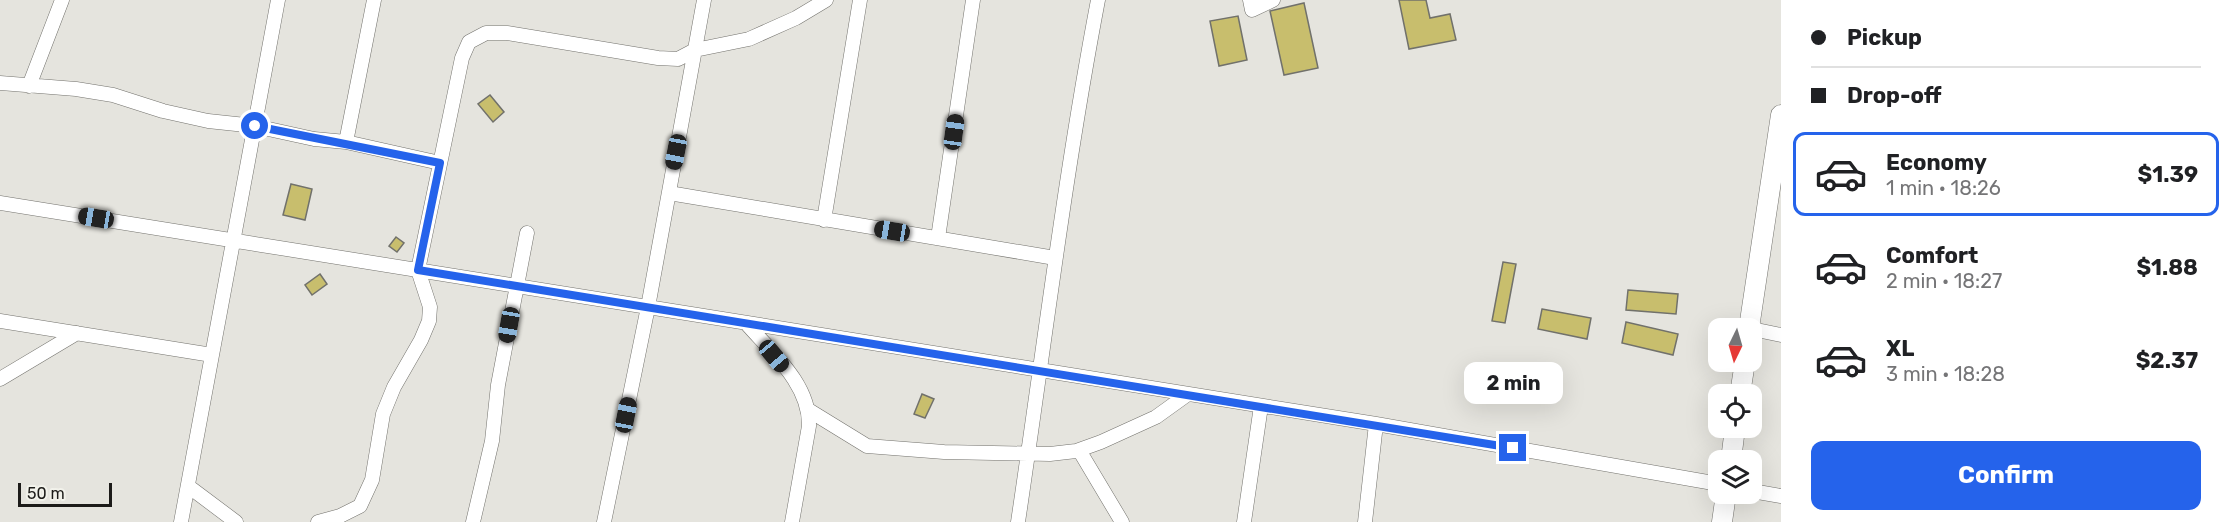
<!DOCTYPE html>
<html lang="en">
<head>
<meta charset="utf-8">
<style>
  :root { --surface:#fff; --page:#f6f6f6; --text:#202124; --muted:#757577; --line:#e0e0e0; --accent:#2563eb }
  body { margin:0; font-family:Rubik,sans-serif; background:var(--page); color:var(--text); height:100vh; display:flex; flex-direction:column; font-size:22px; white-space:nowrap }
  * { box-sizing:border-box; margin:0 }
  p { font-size:20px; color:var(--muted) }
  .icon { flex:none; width:33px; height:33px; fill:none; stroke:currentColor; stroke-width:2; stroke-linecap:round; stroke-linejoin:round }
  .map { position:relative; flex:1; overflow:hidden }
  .drawer { display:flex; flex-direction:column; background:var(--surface); width:450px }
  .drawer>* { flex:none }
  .banner { display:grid; align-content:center; height:132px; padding:0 30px; background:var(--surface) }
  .needle { width:39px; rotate:185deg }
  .controls { position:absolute; left:1708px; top:318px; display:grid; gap:12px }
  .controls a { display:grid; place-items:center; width:54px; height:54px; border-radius:12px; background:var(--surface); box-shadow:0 6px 24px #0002; font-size:30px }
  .scale { position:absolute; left:18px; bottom:15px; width:94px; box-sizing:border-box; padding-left:6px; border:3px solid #1c1b19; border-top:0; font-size:16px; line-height:21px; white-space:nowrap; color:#1c1b19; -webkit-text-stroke:4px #f2f2eb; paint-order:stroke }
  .end { position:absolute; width:27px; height:27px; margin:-14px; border:8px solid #2563eb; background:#fff; box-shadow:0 0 0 3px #fff }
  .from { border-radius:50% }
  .bubble { position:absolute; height:42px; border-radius:12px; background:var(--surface); box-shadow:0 6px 24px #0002; font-size:20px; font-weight:700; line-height:42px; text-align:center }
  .car { position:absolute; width:18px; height:36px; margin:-18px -9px; border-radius:8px; box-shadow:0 0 4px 2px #0007; background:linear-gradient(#222 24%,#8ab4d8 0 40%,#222 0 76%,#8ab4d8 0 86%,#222 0) }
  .banner b { display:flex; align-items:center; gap:21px; height:57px; font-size:22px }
  .banner b+b { border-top:2px solid var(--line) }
  .banner i { width:15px; height:15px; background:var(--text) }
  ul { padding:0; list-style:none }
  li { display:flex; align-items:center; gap:18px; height:84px; margin:0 12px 9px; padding:0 18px; border:3px solid transparent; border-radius:12px }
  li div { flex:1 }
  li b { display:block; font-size:22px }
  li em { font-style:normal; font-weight:700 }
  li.selected { border-color:var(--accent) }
  li>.icon { width:54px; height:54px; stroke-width:1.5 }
  .action { display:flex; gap:12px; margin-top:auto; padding:12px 30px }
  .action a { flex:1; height:69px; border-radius:12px; background:var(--accent); color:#fff; font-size:24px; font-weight:700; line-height:69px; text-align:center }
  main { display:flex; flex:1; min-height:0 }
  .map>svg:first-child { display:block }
</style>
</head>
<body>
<main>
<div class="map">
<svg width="1781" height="522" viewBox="0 0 1781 522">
  <rect width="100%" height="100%" fill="#e5e4de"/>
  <path fill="#c8be6d" stroke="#71716b" stroke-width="1.5" d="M1399,0H1426L1430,18L1450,14L1456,40L1409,49Z
    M1304,3L1318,68L1284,75L1270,11Z
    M1238,16L1247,60L1219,66L1210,21Z
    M490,95L504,112L493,122L478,104Z
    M291,184L312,189L305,220L283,215Z
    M396,237L404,243L397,252L389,246Z
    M1503,262L1516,264L1505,323L1492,321Z
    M320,274L327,284L312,295L305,285Z
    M1628,290L1678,294L1676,314L1626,310Z
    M1542,309L1591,318L1587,339L1538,329Z
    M1626,322L1678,334L1673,355L1622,343Z
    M922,394L934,399L925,418L914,414Z"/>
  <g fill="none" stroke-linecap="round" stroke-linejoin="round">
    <defs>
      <path id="minor" d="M1250,0L1252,10L1273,0
        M0,83L76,89L113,95L163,111L208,121L255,126L314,139L346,142L440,163
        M29,86L62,0
        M346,142L374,0
        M669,193L1055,258
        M0,203L1376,424L1719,484
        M824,220L860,0
        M938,238L973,0
        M0,321L212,355
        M746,323C772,353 810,384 809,426L792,522
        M1752,329L1781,335
        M0,379L77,333
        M810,411L867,446L944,452L1050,454L1076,451L1101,442L1156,417L1188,394
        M1079,450L1122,522
        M188,486L236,522
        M1752,491L1781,496
        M181,522L278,0
        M318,522L340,516L360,506L372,480L383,414L394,387L421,340L429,321L430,307L418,270L462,58L469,42L486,33H507L658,58L678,59L695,50L749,39L796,18L826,0
        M473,522L492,441L498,385L527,233
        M604,522L648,307L704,0
        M1018,522C1044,348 1065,173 1098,0
        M1244,522L1261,406
        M1365,522L1376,424"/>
      <path id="highway" d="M1749,328L1781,115
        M1740,394L1745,362
        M1731,460L1735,428
        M1722,522L1726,494"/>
    </defs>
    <use href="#minor" stroke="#73726d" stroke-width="15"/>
    <use href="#highway" stroke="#73726d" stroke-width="21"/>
    <use href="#minor" stroke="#fff" stroke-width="14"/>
    <use href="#highway" stroke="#fff" stroke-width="20"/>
  </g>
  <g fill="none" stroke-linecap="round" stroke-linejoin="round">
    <path stroke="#2563eb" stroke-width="8" d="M255,126L440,163L418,270L1513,448"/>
  </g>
</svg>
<div class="controls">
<a><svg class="needle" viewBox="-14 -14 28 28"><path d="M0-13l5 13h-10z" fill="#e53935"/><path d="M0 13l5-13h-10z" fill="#757577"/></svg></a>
<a><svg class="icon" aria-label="locate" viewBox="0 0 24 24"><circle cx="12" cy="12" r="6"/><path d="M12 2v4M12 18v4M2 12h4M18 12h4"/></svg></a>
<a><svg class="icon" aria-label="layers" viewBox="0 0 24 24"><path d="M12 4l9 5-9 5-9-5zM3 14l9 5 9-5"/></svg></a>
</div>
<div class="scale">50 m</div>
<i class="end from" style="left:255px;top:126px"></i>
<i class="end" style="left:1513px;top:448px"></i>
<div class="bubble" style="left:1464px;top:362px;width:99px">2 min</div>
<i class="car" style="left:954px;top:132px;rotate:8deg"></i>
<i class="car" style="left:676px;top:152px;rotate:191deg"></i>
<i class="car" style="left:96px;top:218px;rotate:279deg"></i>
<i class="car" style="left:892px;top:231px;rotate:279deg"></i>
<i class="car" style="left:509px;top:325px;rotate:190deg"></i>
<i class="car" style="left:774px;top:356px;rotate:140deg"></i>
<i class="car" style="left:626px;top:415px;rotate:11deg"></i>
</div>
<section class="drawer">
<div class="banner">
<b><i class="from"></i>Pickup</b>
<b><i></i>Drop-off</b>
</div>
<ul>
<li class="selected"><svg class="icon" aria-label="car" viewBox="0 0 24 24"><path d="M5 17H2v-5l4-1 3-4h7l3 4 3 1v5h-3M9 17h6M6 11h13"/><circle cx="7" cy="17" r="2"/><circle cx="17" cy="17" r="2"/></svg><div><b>Economy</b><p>1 min · 18:26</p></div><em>$1.39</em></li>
<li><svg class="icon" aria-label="car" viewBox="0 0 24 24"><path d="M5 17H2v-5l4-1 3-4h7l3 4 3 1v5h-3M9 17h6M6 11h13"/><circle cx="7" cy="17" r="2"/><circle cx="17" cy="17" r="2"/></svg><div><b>Comfort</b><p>2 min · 18:27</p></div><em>$1.88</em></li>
<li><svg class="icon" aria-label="car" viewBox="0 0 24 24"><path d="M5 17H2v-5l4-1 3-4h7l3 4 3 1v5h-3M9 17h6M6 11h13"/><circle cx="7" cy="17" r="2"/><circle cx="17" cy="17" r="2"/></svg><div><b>XL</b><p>3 min · 18:28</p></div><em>$2.37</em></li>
</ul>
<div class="action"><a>Confirm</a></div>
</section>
</main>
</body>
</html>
